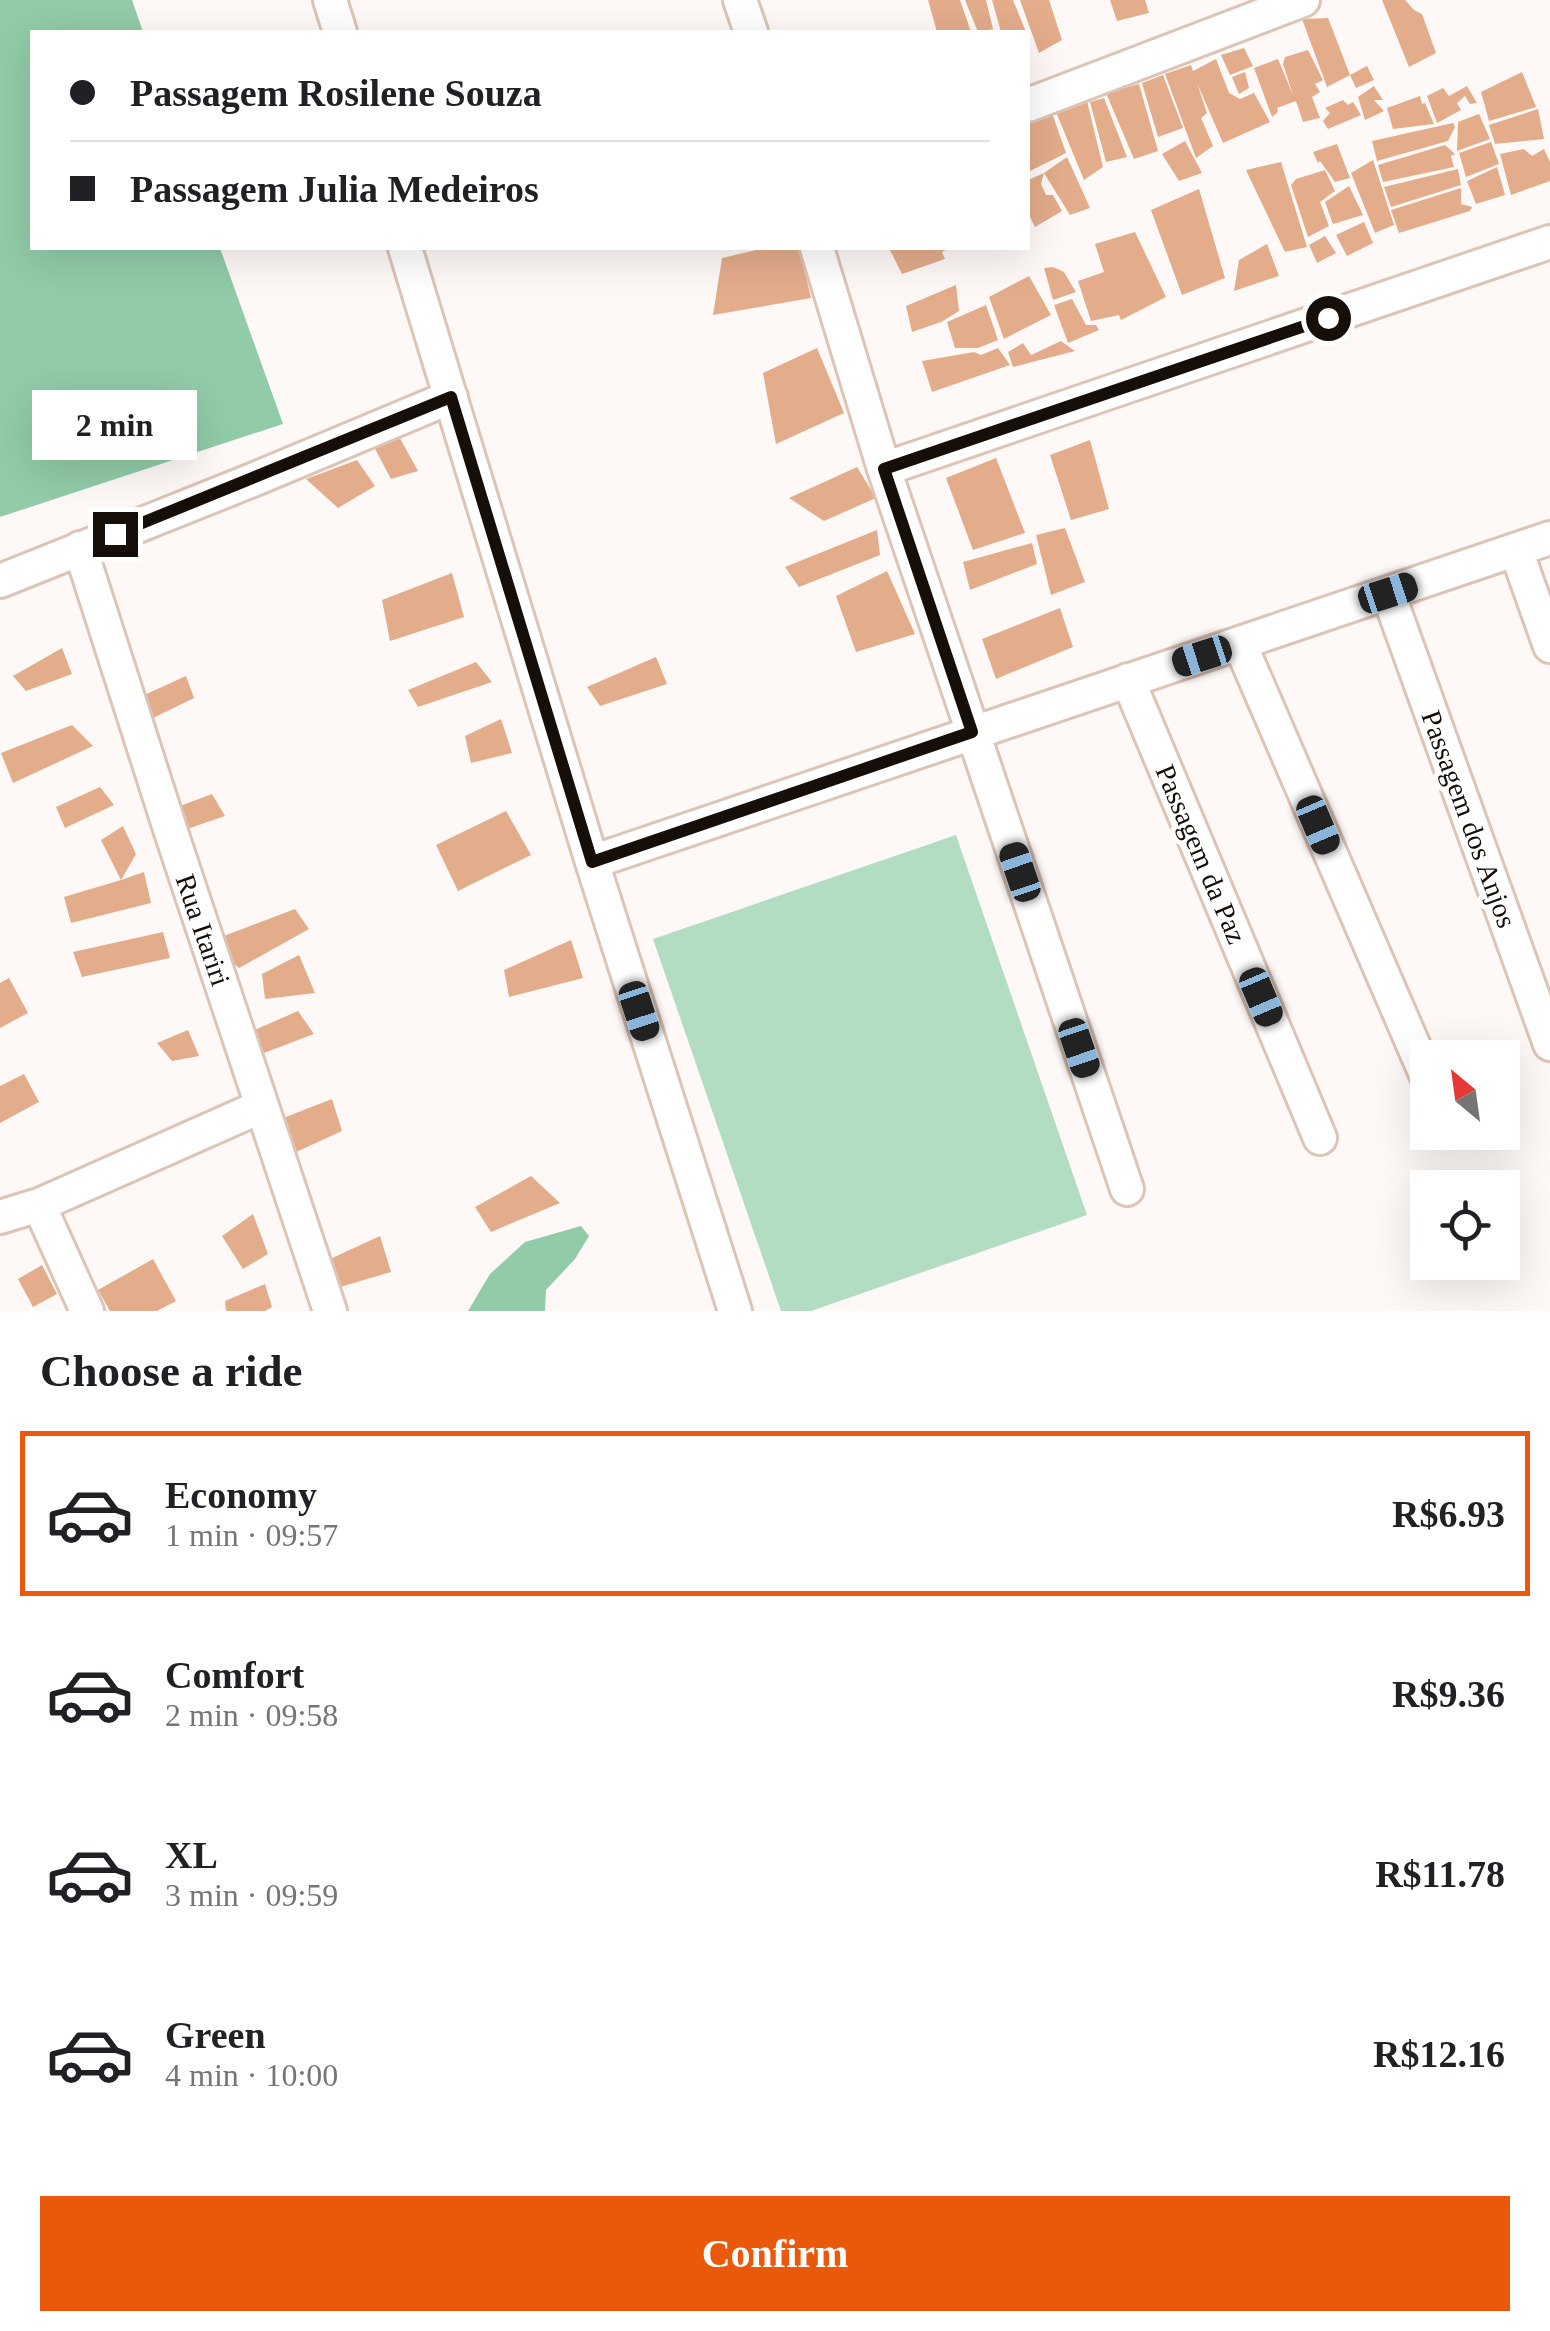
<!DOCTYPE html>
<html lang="en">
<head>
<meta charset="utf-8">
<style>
  :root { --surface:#fff; --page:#f6f6f6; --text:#202124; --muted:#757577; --line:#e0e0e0; --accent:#ea580c }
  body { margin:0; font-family:Georgia,serif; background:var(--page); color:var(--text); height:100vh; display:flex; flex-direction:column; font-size:38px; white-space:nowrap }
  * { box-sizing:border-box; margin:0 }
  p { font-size:32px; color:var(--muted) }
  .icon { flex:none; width:55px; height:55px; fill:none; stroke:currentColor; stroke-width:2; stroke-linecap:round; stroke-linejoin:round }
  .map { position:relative; height:1311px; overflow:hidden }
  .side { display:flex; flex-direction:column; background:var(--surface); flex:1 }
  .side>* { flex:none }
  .top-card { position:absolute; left:30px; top:30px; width:1000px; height:220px; border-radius:0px; box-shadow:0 10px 40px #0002; display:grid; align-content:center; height:220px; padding:0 40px; background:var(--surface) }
  .needle { width:65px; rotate:331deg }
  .controls { position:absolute; left:1410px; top:1040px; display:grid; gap:20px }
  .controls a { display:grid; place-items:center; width:110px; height:110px; border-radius:0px; background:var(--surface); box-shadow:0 10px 40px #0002; font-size:50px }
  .end { position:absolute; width:45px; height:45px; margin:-22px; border:12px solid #160e09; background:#fff; box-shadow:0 0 0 5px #fff }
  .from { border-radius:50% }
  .bubble { position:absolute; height:70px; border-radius:0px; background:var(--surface); box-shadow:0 10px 40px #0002; font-size:32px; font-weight:700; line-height:70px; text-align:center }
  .car { position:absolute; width:30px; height:60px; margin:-30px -15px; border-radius:12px; box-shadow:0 0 8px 2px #0007; background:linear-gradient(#222 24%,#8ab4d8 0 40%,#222 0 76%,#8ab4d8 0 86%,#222 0) }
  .top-card b { display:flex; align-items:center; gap:35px; height:95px; font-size:38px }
  .top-card b+b { border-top:2px solid var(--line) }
  .top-card i { width:25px; height:25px; background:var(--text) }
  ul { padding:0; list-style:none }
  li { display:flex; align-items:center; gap:30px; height:165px; margin:0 20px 15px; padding:0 20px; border:5px solid transparent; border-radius:0px }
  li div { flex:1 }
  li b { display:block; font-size:38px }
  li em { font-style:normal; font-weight:700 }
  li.active { border-color:var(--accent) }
  li>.icon { width:90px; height:90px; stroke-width:1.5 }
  h2 { padding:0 40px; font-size:45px; line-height:120px }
  .cta { display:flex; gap:20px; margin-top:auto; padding:20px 40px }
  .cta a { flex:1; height:115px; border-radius:0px; background:var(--accent); color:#fff; font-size:40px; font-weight:700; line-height:115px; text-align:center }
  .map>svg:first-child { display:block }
</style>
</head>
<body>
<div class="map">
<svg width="1550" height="1311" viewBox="0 0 1550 1311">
  <rect width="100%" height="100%" fill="#fef9f6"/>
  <path fill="#b3ddc2" d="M956,835L1087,1215L811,1311H781L653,939Z"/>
  <path fill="#91cba7" d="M0,0H132L143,32H32V248H220L283,424L0,517Z
    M581,1226L589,1236L575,1259L546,1290L545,1311H468L490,1274L525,1242Z"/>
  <path fill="#e3ac8b" d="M928,0H960L971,32H937Z
    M965,0H986L993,29L978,32Z
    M992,0H1013L1026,32H1001Z
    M1020,0H1049L1062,40L1039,53Z
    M1110,0H1145L1149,13L1117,21Z
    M1382,0H1405L1414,10L1422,14L1436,53L1409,67Z
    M1328,18L1350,75L1327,87L1302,19Z
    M1244,48L1253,66L1230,75L1221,55Z
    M1308,50L1323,80L1315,84L1320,92L1312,97L1320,118L1303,122L1296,101L1277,108L1278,112L1272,117L1254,68L1278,59L1293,95L1283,64L1285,57Z
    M1216,59L1229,93L1240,99L1254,93L1270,122L1223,143L1197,83L1207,113L1201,118L1213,146L1196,158L1165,74L1191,65L1193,71Z
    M1367,66L1374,80L1356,88L1350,75Z
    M1245,72L1249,88L1239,94L1232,77Z
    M1522,72L1536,107L1489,121L1481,92Z
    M1163,75L1183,128L1158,137L1142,83Z
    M1139,84L1158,151L1134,159L1106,93Z
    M1374,86L1383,100H1374L1384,111L1365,120L1358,97Z
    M1467,86L1477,103L1470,104L1465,96L1457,103L1461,110L1437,123L1427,96L1443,88L1449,96Z
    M1420,96L1422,104L1425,103L1434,124L1393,129L1387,108Z
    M1104,98L1127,157L1106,162L1090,102Z
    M1343,100L1348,105L1353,102L1361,115L1328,129L1323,121L1330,113L1325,108Z
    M1087,101L1103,167L1084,180L1056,112Z
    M1538,109L1544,139L1495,144L1489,125Z
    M1052,113L1066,153L1028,172V122Z
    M1479,114L1490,139L1457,151L1458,122Z
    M1453,123L1455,127L1448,141L1377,161L1372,141Z
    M1185,141L1202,173L1179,181L1162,154Z
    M1491,142L1499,164L1466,177L1459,153Z
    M1337,144L1350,178L1335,182L1320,161L1318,163L1313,152Z
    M1445,145L1455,154L1451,156L1454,167L1383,182L1378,165Z
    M1524,149L1532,156L1544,149L1550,162V181L1511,195L1500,154Z
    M1067,157L1090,208L1070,215L1044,173Z
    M1373,160L1394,225L1375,233L1351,173Z
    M1281,162L1307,247L1285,252L1246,170Z
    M1497,167L1505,195L1476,204L1467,181Z
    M1458,169L1461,185L1391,207L1384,187Z
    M1325,170L1335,191L1320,202L1329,226L1308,237L1291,185L1296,179Z
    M1044,173L1041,184L1046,195H1053L1062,211L1035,227L1028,213V180Z
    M1349,186L1363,215L1333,224L1325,202Z
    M1461,188V204L1472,207L1470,211L1399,233L1391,210Z
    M1199,189L1225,278L1182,295L1151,210Z
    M1364,222L1373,243L1347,256L1336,235Z
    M1135,232L1166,297L1121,320L1119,315L1091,321L1078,281L1104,272L1095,244Z
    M1325,236L1336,253L1317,263L1309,245Z
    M1267,244L1279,276L1234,291L1239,260Z
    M765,248H799L811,298L713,315L722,258Z
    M889,248H949L942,252L945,259L902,274Z
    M1053,267L1064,272L1076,292L1053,300L1044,268Z
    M1029,276L1051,315L1004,339L989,297Z
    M956,285L959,311L941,322L912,332L906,306Z
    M1072,299L1086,325H1096L1099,330L1068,343L1054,305Z
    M986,305L998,340L978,348H955L947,322Z
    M1061,341L1075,351L1013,367L1008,352L1023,343L1031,355Z
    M817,348L844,413L776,444L763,373Z
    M998,348L1010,365L932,392L922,361L974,352L981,355Z
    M391,422L418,471L391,479L373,445Z
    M1090,440L1109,509L1071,520L1050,455Z
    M996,458L1025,533L973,550L946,478Z
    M357,460L375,486L338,508L306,479Z
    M857,467L876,498L824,521L789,498Z
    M1065,528L1085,582L1051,595L1036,535Z
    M877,530L880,555L799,587L785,567Z
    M1032,543L1037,564L970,590L963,562Z
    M887,571L915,634L856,652L836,596Z
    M452,573L464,617L390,641L382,600Z
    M1060,608L1073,647L996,679L982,639Z
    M62,648L72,674L26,691L13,676Z
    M656,657L667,684L600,706L587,687Z
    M476,662L492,682L418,707L408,690Z
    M186,676L194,698L151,719L129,702Z
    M501,719L512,753L471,763L465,736Z
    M72,725L93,746L13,783L1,753Z
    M100,787L114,805L65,828L56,807Z
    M212,794L225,816L190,828L164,812Z
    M506,811L531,855L458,891L436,845Z
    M123,826L136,854L121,880L144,872L151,903L71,923L64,897L121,880L101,840Z
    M295,909L309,929L239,968L208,942Z
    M163,932L170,958L82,977L73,952Z
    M571,940L583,978L509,997L504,970Z
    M299,955L315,993L265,999L262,974Z
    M9,978L28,1013L0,1028V983Z
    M298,1011L314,1034L264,1053L252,1031Z
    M188,1030L199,1056L172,1061L157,1043Z
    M24,1074L39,1102L0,1123V1086Z
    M332,1099L342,1131L294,1153L268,1124Z
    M531,1176L560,1203L491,1232L475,1207Z
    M253,1214L268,1254L243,1269L222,1236Z
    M380,1236L391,1272L340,1287L330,1259Z
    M153,1259L176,1301L157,1311H110L98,1290Z
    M42,1265L57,1294L33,1307L18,1279Z
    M265,1284L272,1307L265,1311H226L225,1301Z"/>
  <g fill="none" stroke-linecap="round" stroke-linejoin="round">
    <defs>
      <path id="minor" d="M330,0L340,32
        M740,0L751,32
        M1028,105L1303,0
        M405,248L592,862L735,1311
        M817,248L884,469L1127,1189
        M884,469L1550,242
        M80,548L171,832L330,1311
        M1516,550L1550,646
        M0,581L255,479L451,397
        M1388,593L1550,1044
        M1240,644L1428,1079
        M1128,680L1320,1138
        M592,862L1550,538
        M39,1205L87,1311
        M0,1217L39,1205L262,1106"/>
    </defs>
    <use href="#minor" stroke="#dcc4b6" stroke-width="38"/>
    <use href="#minor" stroke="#fff" stroke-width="32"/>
  </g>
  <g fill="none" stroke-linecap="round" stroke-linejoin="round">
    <path stroke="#160e09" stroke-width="12" d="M115,534L451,397L592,862L972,732L884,469L1328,318"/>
  </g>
  <g text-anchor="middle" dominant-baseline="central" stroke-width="10" stroke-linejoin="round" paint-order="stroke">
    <g font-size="28" fill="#160e09" stroke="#fff">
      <text transform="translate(1469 819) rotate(70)">Passagem dos Anjos</text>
      <text transform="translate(1201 854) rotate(67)">Passagem da Paz</text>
      <text transform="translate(203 930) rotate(71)">Rua Itariri</text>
    </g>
  </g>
</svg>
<div class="controls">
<a><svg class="needle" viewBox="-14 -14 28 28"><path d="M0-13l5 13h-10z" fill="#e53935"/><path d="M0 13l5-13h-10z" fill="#757577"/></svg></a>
<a><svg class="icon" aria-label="locate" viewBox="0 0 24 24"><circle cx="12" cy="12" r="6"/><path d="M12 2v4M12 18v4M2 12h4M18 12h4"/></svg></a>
</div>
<i class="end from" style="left:1328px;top:318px"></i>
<i class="end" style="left:115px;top:534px"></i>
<div class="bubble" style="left:32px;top:390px;width:165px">2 min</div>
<i class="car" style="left:1388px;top:593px;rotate:72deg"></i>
<i class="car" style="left:1202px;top:656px;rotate:252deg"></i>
<i class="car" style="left:1318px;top:825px;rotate:157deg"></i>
<i class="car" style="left:1020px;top:872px;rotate:341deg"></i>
<i class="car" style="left:1261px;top:997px;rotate:157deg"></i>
<i class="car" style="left:639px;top:1011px;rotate:162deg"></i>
<i class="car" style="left:1079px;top:1048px;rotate:161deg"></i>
<div class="top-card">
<b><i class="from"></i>Passagem Rosilene Souza</b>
<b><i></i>Passagem Julia Medeiros</b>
</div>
</div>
<section class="side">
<h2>Choose a ride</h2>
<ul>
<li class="active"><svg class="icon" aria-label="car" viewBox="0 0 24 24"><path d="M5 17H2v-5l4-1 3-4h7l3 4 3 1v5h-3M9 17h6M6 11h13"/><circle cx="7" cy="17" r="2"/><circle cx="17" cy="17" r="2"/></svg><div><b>Economy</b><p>1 min · 09:57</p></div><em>R$6.93</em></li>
<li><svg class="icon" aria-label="car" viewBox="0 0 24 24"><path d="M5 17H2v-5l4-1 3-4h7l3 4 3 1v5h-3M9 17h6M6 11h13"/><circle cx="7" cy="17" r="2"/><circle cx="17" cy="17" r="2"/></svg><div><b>Comfort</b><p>2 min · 09:58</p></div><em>R$9.36</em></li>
<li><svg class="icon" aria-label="car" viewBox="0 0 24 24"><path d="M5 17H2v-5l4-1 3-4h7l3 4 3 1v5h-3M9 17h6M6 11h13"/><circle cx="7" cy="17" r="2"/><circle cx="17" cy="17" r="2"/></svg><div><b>XL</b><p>3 min · 09:59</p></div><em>R$11.78</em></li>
<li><svg class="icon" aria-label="car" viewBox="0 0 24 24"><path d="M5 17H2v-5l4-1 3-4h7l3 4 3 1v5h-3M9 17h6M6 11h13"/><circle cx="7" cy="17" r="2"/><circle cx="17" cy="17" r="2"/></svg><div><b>Green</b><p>4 min · 10:00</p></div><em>R$12.16</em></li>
</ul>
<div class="cta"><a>Confirm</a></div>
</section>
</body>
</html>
